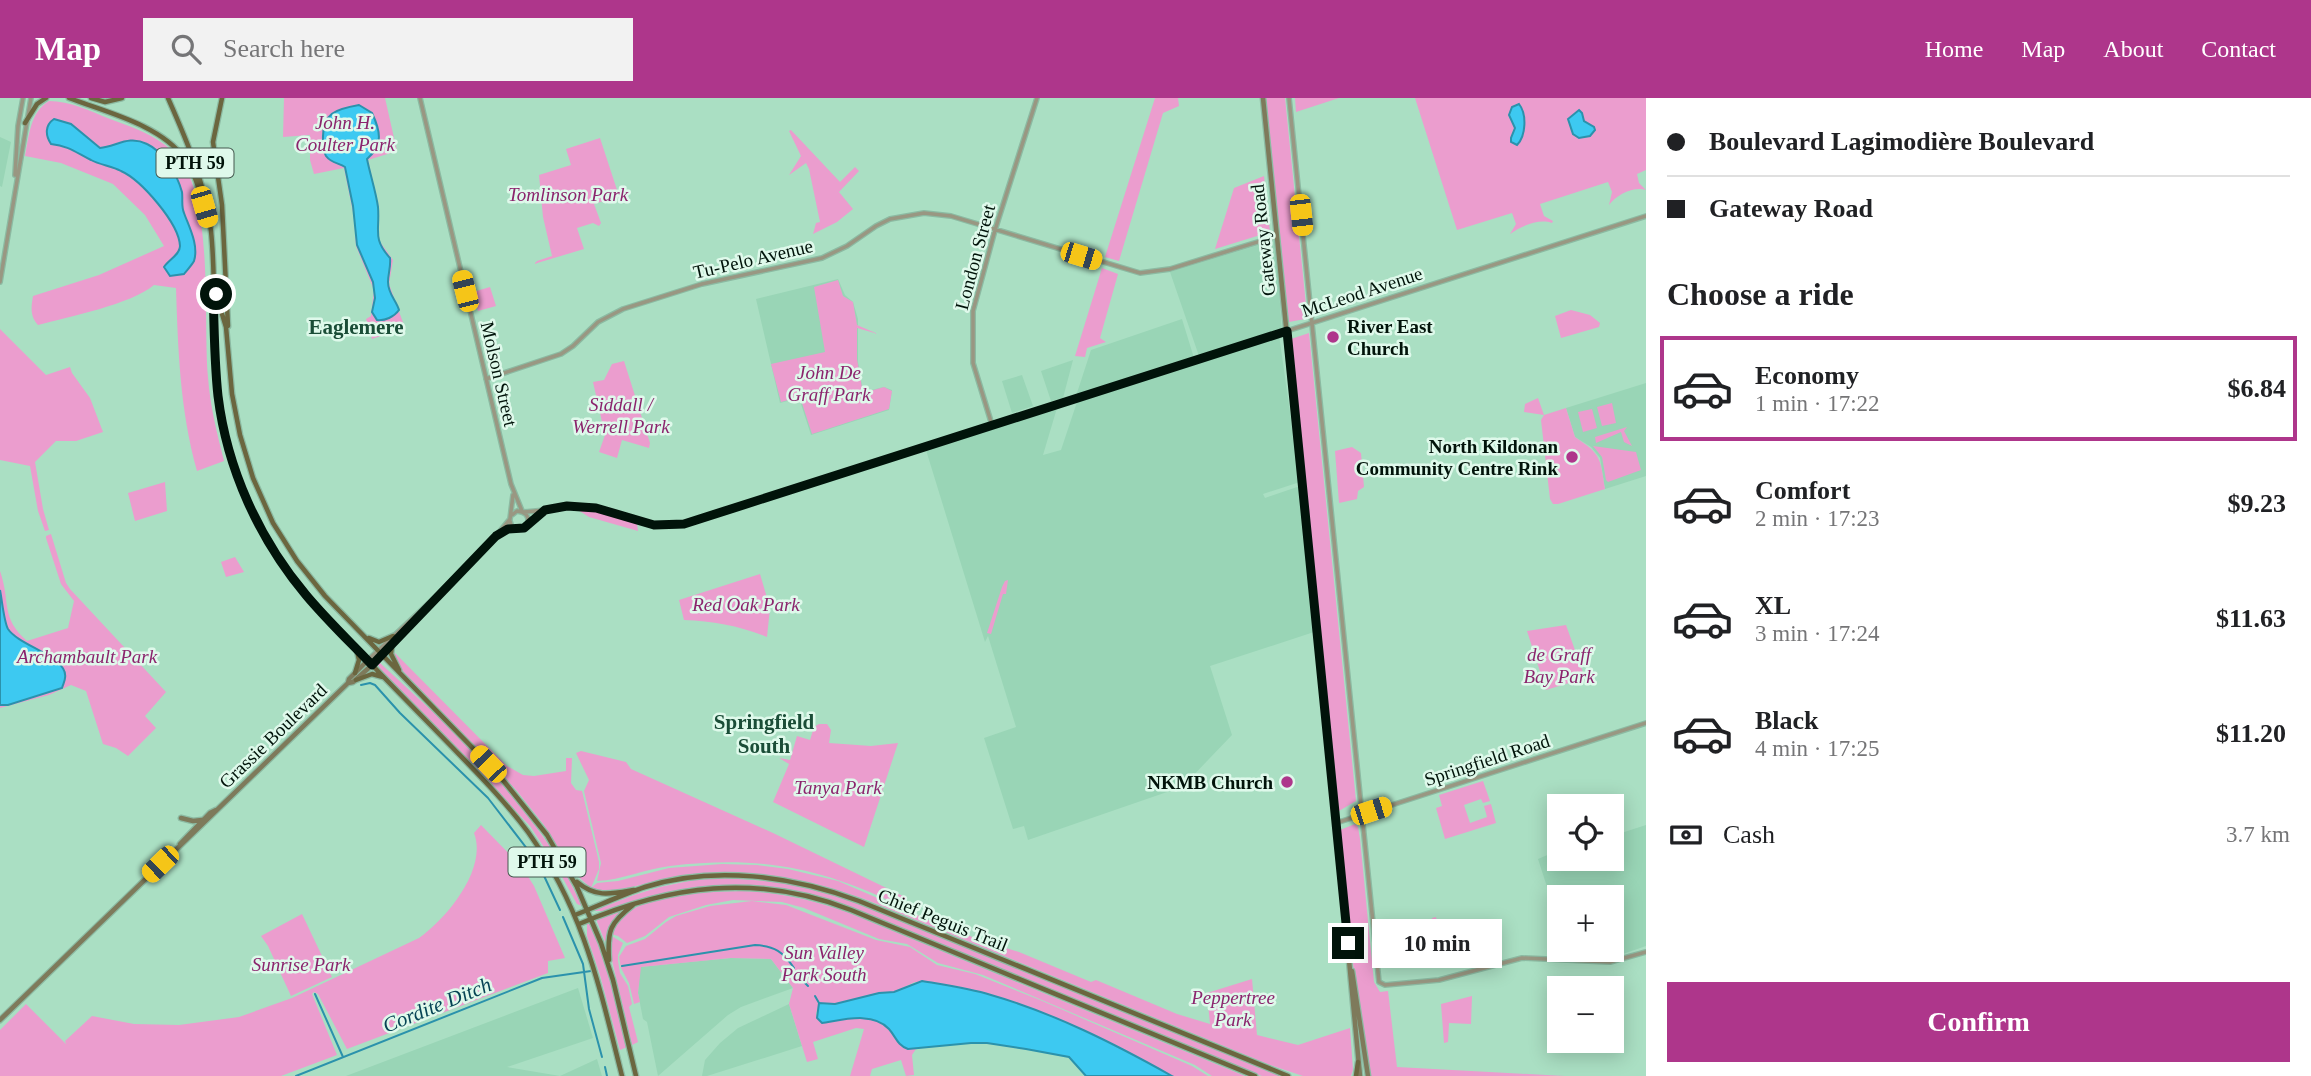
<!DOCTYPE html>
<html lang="en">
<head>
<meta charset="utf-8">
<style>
  :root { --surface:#fff; --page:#f2f2f2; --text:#202124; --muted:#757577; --line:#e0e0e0; --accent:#ae368b }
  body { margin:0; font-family:Georgia,serif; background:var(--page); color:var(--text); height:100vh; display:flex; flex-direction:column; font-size:26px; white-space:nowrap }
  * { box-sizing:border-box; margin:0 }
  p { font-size:23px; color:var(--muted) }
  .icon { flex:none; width:38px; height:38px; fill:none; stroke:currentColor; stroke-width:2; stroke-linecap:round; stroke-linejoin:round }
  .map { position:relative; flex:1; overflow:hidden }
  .drawer { display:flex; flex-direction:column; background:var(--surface); width:665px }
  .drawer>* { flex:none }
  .hud { display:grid; align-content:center; height:154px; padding:0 21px; background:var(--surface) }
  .fabs { position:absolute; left:1547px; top:696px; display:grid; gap:14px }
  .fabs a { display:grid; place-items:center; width:77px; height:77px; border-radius:0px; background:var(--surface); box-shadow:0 4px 18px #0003; font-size:35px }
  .end { position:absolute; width:32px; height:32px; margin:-16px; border:9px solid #01130a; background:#fff; box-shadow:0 0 0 4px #fff }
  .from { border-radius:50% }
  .bubble { position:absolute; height:49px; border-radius:0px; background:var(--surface); box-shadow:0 4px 18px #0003; font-size:23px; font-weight:600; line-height:49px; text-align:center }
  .car { position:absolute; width:21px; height:42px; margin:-21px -10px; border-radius:9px; box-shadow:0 0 5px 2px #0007; background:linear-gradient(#f5c518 24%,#345 0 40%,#f5c518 0 76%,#345 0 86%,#f5c518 0) }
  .hud b { display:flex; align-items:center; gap:24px; height:66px; font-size:26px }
  .hud b+b { border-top:2px solid var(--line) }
  .hud i { width:18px; height:18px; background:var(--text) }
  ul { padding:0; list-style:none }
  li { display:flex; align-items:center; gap:21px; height:105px; margin:0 14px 10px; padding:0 7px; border:4px solid transparent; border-radius:0px }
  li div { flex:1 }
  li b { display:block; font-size:26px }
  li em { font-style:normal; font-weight:600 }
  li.on { border-color:var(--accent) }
  li>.icon { width:63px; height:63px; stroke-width:1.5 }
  h2 { padding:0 21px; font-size:32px; line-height:84px }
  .pay { display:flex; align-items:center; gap:18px; height:77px; padding:0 21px; font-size:26px }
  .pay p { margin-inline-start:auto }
  .primary-button { display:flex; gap:14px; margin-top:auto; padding:14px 21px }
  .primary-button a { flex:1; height:80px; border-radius:0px; background:var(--accent); color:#fff; font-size:28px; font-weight:600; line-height:80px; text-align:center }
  header { display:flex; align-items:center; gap:42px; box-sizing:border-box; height:98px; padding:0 35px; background:var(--accent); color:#fff }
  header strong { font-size:33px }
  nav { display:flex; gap:38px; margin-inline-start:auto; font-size:24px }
  .search { width:490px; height:63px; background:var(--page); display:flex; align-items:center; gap:18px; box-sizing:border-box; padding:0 24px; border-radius:0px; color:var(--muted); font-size:26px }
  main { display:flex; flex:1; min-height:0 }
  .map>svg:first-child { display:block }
</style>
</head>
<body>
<header>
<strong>Map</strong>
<div class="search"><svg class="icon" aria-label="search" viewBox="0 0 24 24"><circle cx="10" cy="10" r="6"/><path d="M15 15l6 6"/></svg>Search here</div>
<nav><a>Home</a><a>Map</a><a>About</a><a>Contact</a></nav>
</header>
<main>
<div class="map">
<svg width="1646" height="978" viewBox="0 0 1646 978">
  <rect width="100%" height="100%" fill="#aadfc3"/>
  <path fill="#99d5b6" d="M0,39L11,44L2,89L0,88Z
    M1275,142L1282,232L1199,258L1170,174Z
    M838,181L845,197L853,204L858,221V264L863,294L884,289L892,292L889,312L811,337L799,300L780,305L756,201Z
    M1182,221L1194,260L1076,298L1091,252Z
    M1279,237L1300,384L1263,396L1265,400L1300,388L1314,534L1210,568L1232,637L1185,686L1167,694L1028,742L1024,728L1013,731L984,640L1016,629L988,538L985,544L926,352L1057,310L1043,357L1061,352L1077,304Z
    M1073,262L1063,300L1051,303L1041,273Z
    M1022,277L1033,308L1012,315L1002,283Z
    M1646,285V378L1605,391L1600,360L1591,349L1575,339L1566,310Z
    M1646,727V848L1614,859L1612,800H1559V826L1538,761L1559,752V761H1612V738Z
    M731,860L771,861L793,890L741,909L728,917L658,978L647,924L643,921L638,895L640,869Z
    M578,890L593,940L507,969L560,978L597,961L602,978H346Z
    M789,906L802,948L707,978H702L705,962L720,945L738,930Z"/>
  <path fill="#eb9dce" d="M284,0H385L397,53L368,62L379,110L378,141L393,162L389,186L405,230L372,241L366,221L371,218L374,192L356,148L354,119L344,70L314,76L310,62V37L283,39Z
    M1155,0H1178L1179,8L1163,15L1119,163L1105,159Z
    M1266,0H1285L1307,217L1305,221L1289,224Z
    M1295,0H1339L1296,14Z
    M1415,0H1646V72L1637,76L1639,85L1646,92C1634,88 1616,97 1609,107L1612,94L1608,84L1540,106L1544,118L1553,123L1552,125C1539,120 1521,128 1510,136L1516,126L1512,115L1457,132Z
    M49,3C70,3 90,13 110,21C135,30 161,39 179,60C214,103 203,223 208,279C210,308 217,335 224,363L197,373C180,312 178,252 176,190L154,187C132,206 68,219 38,227C30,218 31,210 33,198L99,177L164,148L145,117L113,86L61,65L25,58C29,38 30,14 49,3Z
    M791,32L840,84L855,69L859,73L839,94L853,111L837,124L813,136L816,125L820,124L809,71L806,65L789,77L801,58L789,33Z
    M600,40L619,98L594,106L601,125L599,128L593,125L577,130L584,151L534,166L537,163L552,158L543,119L539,77L571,67L566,51Z
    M1264,78L1270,134L1215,151L1234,90Z
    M1102,170L1118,176L1100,240L1106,244L1087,250L1085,259L1075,258Z
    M838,182L843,198L853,204L857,227L878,236L857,230V261L863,295L884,289L892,293L889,311L812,336L800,299L781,304L771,266L825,254L814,189Z
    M490,189L496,208L478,213L473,194Z
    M1571,212L1590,217L1600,225L1599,229L1561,240L1555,218Z
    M0,231L46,277L70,269L72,275L90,300L103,334L76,343H56L35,364L43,411L49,432L45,433L38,413L30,368L0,362Z
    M1309,235L1356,703L1339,713L1291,241Z
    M624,263L650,345L649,350L622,342L617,360L599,354L605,337L593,284L604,282L612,266Z
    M1538,300L1544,317L1566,310L1575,339C1602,357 1600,360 1605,391L1558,406H1553L1550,401L1541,322L1544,317L1524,314L1525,306Z
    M1612,305L1616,325L1602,328L1597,309Z
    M1592,311L1597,330L1583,334L1578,314Z
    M1627,329L1624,333L1632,348L1624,344L1621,334L1596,345L1595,339Z
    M1593,348L1636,354L1641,372L1608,384L1606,382L1602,359Z
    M1352,349L1361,355L1364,389L1358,393L1357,401L1339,405L1335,353Z
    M165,384L167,413L135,423L128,395Z
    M581,411L613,417L637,426L638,433L589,419L578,412Z
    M51,436L66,485L70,491L166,594L145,618L156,630L128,658L116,650L103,646L86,593L71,587L49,597L0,610V473C11,505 0,519 27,543L68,530L74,503L61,486L46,440V438Z
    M235,459L244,474L226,479L221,464Z
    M760,476L770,510L767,539C740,528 713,523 684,522L679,502Z
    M1008,482L1006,496H1003L991,536L987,535L1002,489L1005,483Z
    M1566,527L1585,580L1546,592L1527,533Z
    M394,554L507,668L523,677L534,678L566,673V660H572L571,685L576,692L582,693L599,764V771L591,790L573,774L544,727L517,693L399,569Z
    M380,565L445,625L512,696L557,758L582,808L577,806L555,766L530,728L382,574L378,567Z
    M819,626H827L831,632L829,645L871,648L898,645L864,749L773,704L789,666L779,660L790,662L797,638L810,642L814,629Z
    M581,653L626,664L631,671L773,735L907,800L903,809C822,770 761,757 670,768C645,771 622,782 597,783L601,765L584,693L589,682L576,655Z
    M1483,683L1490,703L1483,705L1481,701L1464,707L1470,725L1487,719L1484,708L1491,706L1496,725L1445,741L1436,710L1442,708L1439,697Z
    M1355,726L1358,729L1360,741L1374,884L1380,894L1388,893L1397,969L1565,978H1371L1354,875L1340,732Z
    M481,727L522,769L534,788L565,860L548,863V875L347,951L318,896L314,894L312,896L337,957L281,978H0V932L26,906L66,946L65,943L92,918L134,926L179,927L239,919L292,900L419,840C446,821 488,771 474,735Z
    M722,766L757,767L788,771L838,783L926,821L980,842L1019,854L1091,884L1096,882L1177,916L1210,926L1207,895L1252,881L1257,937L1298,947L1350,930L1353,972L1351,978H1303L1270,967L867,802C809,781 754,771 692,776C662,778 617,799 591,790L597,785L618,783L669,770Z
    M723,780L781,784L845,800L1281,978H1262L1253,975L846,808C758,777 689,783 603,813H593L634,797L660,789L694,782Z
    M743,793C779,794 813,802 847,814L1245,978H1212L1195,967L983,877L938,865L907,846L879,841L804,810L782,804L733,802L706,807L669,819L645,838L627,845L618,838L611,836C625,794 706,794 743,793Z
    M752,803L786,807L876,842L910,849L937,867L975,876L1040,902L1192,968L1208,978H1172L1115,947L1042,915L989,896L951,888L915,884L894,894L879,895L835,906L819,905L816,916L822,925C841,922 871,914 887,929C899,939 896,951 916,951L912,957L914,977L906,978L901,962L872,971L870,978H850L864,931L856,930L813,944L818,961L807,964L789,906L793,890L771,861L731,860L641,869L638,895L640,904L634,906L629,885L621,870L619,859L626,848L645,841L666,824L676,818L710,808Z
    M625,810L612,824L605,844L596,821Z
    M302,816L332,879L291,898L268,848L261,838Z
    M1436,819L1440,838L1460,832L1465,847L1436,856L1432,820Z
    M587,826H590L593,831L609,880L627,949L620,952L600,877L587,838Z
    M610,837L623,845L618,857V863L620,875L628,888L632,906L629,909L638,944L632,947L610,854Z
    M1472,898L1471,926L1449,925L1448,944L1444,945L1441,906Z"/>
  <path fill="#3dc9f1" stroke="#2b92ac" stroke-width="2" d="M1519,6C1527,16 1526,38 1517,47L1511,44V40L1515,30L1509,17L1512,9Z
    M359,7L372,15C381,34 383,47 367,61C370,76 376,94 378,109C380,133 372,140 390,160C391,169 388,176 388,184C388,196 396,202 399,212C394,219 385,223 377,222L372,214L375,200L373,184L357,147L353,108L345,69C339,65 331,65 326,58C323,53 323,47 323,41C322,15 336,11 359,7Z
    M1579,12L1582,15L1584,23L1594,29L1595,32L1590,38L1579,40L1573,36L1568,21Z
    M54,21L71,26L100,50C117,48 129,37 147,46C164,54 177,76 182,94C183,101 181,108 184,115C189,129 199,147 194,163C192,167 187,172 184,176L170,178L164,169C168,162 180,157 180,148C179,125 141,82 121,73C112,68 100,67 91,62C75,54 69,48 51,46C45,37 45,27 54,21Z
    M0,492C2,502 4,524 8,531C19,548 69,559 65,580C65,583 63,586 62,590L8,607H0Z
    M922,883C945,887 968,890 991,897C1054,915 1115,946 1172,978H1086L1069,959L1026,951L987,945H971L908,951C897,947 896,939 889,931C873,913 842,922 822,925L817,920L819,905L835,906L879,895L894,894Z"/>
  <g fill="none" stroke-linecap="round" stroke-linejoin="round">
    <path stroke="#2b92ac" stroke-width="2" d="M361,587L370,585L375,587L400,615L488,700L538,765L560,812
      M563,819L583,866L589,911L602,959
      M622,868L755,847C775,848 783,854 794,870
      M805,885L808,888
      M315,896L343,959
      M815,898L819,905
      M605,969L607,978
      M296,978L542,880L591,873"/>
    <defs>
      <path id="tertiary" d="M420,0L511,386L522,413
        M1289,0L1379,884L1385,887L1439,882L1522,860L1610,864L1646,854
        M15,77L18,28L23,0
        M0,184L31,0
        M486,281L561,256L573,248L598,224L623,211L702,186L822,160L847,148L876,128L890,121L924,115L951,118L1140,175L1170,171L1277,138
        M992,327L973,265V213L995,132L1037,0
        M523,414C547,413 570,406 594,410C626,415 651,433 684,426L1646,118
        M510,423C511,430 517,433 524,430L528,425C529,417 525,414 517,413L512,417
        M529,424L543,414
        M498,437L508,431H513
        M368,562L429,505L496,438L510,421L513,397
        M372,567L426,509
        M1336,725L1646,625"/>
      <path id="secondary" d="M1263,0L1336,725L1360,978
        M348,585L353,584L372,567
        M181,720L193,723L202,722
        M180,746L210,715L216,712
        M1352,873L1368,978
        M0,922L348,585L349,581L368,562"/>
      <path id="primary" d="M69,0C105,14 161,27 184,60C196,76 200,96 206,115
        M91,0L105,4L122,0
        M168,0C187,43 205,85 211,133C216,181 213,230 216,278C220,326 233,374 254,418C279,468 314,507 352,546C384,580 417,613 450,647C477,675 505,703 528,734C584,813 599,887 622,978
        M222,0L213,44L222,107L228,228
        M25,25L37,6L46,0
        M215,193L226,229L232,296L240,337L253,380L273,425L297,463L325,498L498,676L547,737L577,789L601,845L613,882L636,978
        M369,540L379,544L393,538
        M392,547L391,556L399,572
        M355,575L359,562L357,553
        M356,582L372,576L383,579
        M577,784C596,800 611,796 634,792
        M575,817C598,808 621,797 645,789C714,767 792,778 859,803L1288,978
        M579,826C670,787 756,775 851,812L1255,978
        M609,862C607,832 610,825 633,807
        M1356,978L1358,964"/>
    </defs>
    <use href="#tertiary" stroke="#8cbaa2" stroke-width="6"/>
    <use href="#secondary" stroke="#8cbaa2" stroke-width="7"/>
    <use href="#primary" stroke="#8cbaa2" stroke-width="7"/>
    <use href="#tertiary" stroke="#999782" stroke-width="3.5"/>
    <use href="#secondary" stroke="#7e7a5b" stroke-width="4.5"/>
    <use href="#primary" stroke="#6b663f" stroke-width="4.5"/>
  </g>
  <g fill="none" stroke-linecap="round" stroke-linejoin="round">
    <path stroke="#01130a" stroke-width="9" d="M216,196L213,186C214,223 214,261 218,298C227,371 259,441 306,497C326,521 350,544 372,567L496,438L508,431L524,430L545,412L567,408L596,410L654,427L684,426L1287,233L1348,845"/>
  </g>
  <g fill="#ae368b" stroke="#dff9eb" stroke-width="2.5">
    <circle cx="1333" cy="239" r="7"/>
    <circle cx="1572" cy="359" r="7"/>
    <circle cx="1287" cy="684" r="7"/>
  </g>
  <g text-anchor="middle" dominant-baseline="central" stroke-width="5" stroke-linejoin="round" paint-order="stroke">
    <g fill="#dff9eb" stroke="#44584e" stroke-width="2">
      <rect x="156.5" y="50.5" width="77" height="29" rx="5"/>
      <rect x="508.5" y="749.5" width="77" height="29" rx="5"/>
    </g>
    <g font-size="18" font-weight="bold" fill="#01130a">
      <text x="195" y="65">PTH 59</text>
      <text x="547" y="764">PTH 59</text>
    </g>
    <g font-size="19" font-style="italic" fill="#8b246d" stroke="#dff9eb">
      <text x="345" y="24">John H.<tspan x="345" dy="22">Coulter Park</tspan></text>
      <text x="568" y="96">Tomlinson Park</text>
      <text x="829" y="274">John De<tspan x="829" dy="22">Graff Park</tspan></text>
      <text x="621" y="306">Siddall /<tspan x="621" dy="22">Werrell Park</tspan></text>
      <text x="746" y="506">Red Oak Park</text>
      <text x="1559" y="556">de Graff<tspan x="1559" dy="22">Bay Park</tspan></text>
      <text x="87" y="558">Archambault Park</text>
      <text x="838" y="689">Tanya Park</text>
      <text x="824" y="854">Sun Valley<tspan x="824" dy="22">Park South</tspan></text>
      <text x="301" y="866">Sunrise Park</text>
      <text x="1233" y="899">Peppertree<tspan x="1233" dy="22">Park</tspan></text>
    </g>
    <g font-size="19" fill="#01130a" stroke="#dff9eb">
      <text transform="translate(1263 142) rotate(-96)">Gateway Road</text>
      <text transform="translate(975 159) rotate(-75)">London Street</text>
      <text transform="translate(753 161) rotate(-13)">Tu-Pelo Avenue</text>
      <text transform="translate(1362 194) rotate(-18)">McLeod Avenue</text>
      <text transform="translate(499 276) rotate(77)">Molson Street</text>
      <text transform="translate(273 638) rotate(-44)">Grassie Boulevard</text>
      <text transform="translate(1487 662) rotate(-18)">Springfield Road</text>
      <text transform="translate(943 822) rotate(22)">Chief Peguis Trail</text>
    </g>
    <g font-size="19" font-weight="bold" fill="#01130a" stroke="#dff9eb" text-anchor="end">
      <text x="1347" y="228" text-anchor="start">River East<tspan x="1347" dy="22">Church</tspan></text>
      <text x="1558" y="348">North Kildonan<tspan x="1558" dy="22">Community Centre Rink</tspan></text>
      <text x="1273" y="684">NKMB Church</text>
    </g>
    <g font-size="21" font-weight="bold" fill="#1a4d37" stroke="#dff9eb">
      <text x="356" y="229">Eaglemere</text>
      <text x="764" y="624">Springfield<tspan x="764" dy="24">South</tspan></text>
    </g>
    <g font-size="21" font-style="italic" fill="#074455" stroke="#dff9eb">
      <text transform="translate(437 907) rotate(-22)">Cordite Ditch</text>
    </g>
  </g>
</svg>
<div class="fabs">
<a><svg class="icon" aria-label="locate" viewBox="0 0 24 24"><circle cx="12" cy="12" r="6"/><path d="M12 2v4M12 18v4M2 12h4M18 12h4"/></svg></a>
<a>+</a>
<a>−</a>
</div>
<i class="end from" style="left:216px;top:196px"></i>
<i class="end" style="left:1348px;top:845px"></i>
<div class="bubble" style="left:1372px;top:821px;width:130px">10 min</div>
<i class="car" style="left:204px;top:109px;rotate:164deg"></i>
<i class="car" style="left:1301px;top:117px;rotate:174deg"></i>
<i class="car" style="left:1081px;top:158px;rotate:107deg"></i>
<i class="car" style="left:465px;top:193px;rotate:346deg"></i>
<i class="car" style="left:488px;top:666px;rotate:316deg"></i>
<i class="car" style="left:1371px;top:713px;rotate:72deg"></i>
<i class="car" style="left:160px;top:766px;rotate:226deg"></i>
</div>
<section class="drawer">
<div class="hud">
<b><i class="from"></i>Boulevard Lagimodière Boulevard</b>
<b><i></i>Gateway Road</b>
</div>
<h2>Choose a ride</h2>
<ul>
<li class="on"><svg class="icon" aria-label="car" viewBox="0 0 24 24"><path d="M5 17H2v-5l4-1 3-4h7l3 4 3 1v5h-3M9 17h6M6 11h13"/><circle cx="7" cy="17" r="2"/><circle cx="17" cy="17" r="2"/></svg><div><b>Economy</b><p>1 min · 17:22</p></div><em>$6.84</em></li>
<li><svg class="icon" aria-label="car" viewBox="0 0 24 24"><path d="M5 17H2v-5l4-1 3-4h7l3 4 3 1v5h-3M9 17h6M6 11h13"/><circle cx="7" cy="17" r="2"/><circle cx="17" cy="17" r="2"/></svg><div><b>Comfort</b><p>2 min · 17:23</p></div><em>$9.23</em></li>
<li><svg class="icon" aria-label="car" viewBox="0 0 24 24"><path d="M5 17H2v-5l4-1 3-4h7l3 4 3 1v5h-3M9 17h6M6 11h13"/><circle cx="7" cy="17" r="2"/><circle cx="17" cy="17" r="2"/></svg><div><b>XL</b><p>3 min · 17:24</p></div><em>$11.63</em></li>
<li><svg class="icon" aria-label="car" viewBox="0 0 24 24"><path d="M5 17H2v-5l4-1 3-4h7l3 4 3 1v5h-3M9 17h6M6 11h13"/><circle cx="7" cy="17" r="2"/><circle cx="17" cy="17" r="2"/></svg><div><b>Black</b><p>4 min · 17:25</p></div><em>$11.20</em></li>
</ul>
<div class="pay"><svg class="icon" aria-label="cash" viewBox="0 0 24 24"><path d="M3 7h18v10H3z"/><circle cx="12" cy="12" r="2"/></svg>Cash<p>3.7 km</p></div>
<div class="primary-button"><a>Confirm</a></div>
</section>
</main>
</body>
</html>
